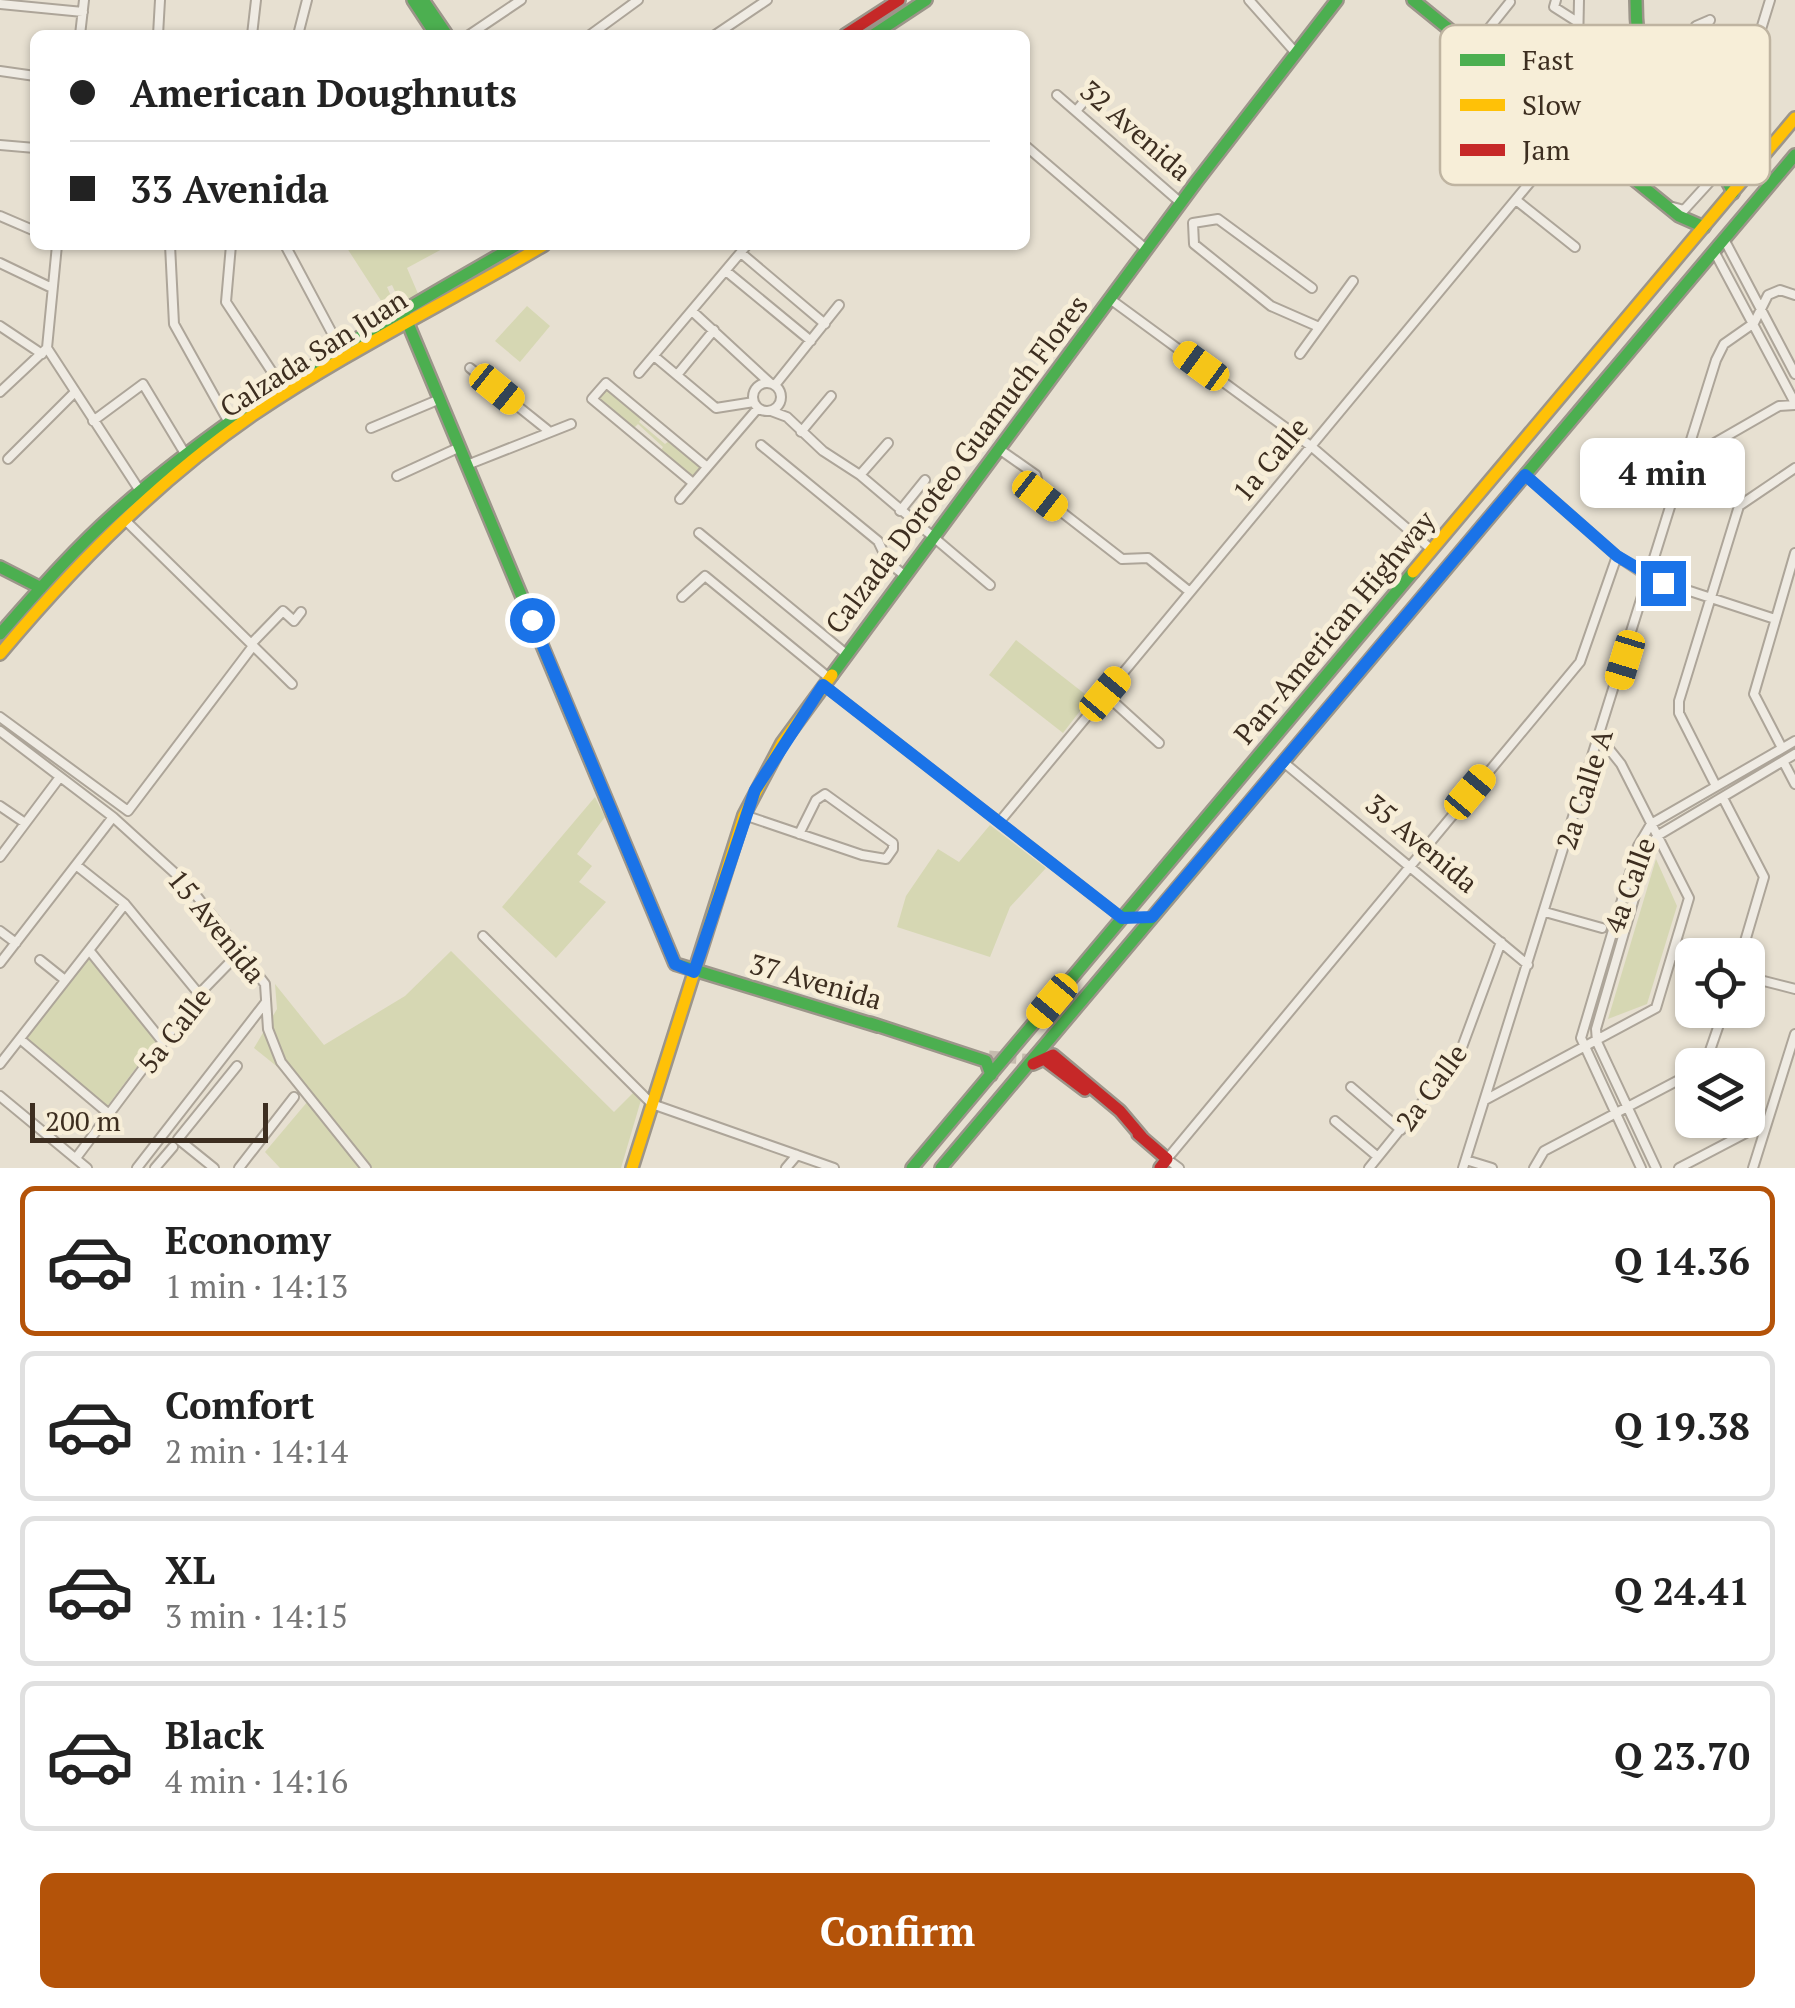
<!DOCTYPE html>
<html lang="en">
<head>
<meta charset="utf-8">
<style>
  :root { --surface:#fff; --page:#f6f6f6; --text:#222; --muted:#767676; --line:#e0e0e0; --accent:#b45309 }
  body { margin:0; font-family:"PT Serif",serif; background:var(--page); color:var(--text); height:100vh; display:flex; flex-direction:column; font-size:38px; white-space:nowrap }
  * { box-sizing:border-box; margin:0 }
  p { font-size:32px; color:var(--muted) }
  .icon { flex:none; width:55px; height:55px; fill:none; stroke:currentColor; stroke-width:2; stroke-linecap:round; stroke-linejoin:round }
  .map { position:relative; height:1168px; overflow:hidden }
  .details { display:flex; flex-direction:column; background:var(--surface); flex:1 }
  .details>* { flex:none }
  .top-card { position:absolute; left:30px; top:30px; width:1000px; height:220px; border-radius:15px; box-shadow:0 2px 8px #0004; display:grid; align-content:center; height:220px; padding:0 40px; background:var(--surface) }
  .buttons { position:absolute; left:1675px; top:938px; display:grid; gap:20px }
  .buttons a { display:grid; place-items:center; width:90px; height:90px; border-radius:15px; background:var(--surface); box-shadow:0 2px 8px #0004; font-size:50px }
  .scale { position:absolute; left:30px; bottom:25px; width:238px; box-sizing:border-box; padding-left:10px; border:5px solid #3d2e20; border-top:0; font-size:28px; line-height:35px; white-space:nowrap; color:#3d2e20; -webkit-text-stroke:8px #f7eed8; paint-order:stroke }
  .end { position:absolute; width:45px; height:45px; margin:-22px; border:12px solid #1a73e8; background:#fff; box-shadow:0 0 0 5px #fff }
  .from { border-radius:50% }
  .bubble { position:absolute; height:70px; border-radius:15px; background:var(--surface); box-shadow:0 2px 8px #0004; font-size:32px; font-weight:600; line-height:70px; text-align:center }
  .car { position:absolute; width:30px; height:60px; margin:-30px -15px; border-radius:12px; box-shadow:0 0 8px 2px #0007; background:linear-gradient(#f5c518 24%,#345 0 40%,#f5c518 0 76%,#345 0 86%,#f5c518 0) }
  .top-card b { display:flex; align-items:center; gap:35px; height:95px; font-size:38px }
  .top-card b+b { border-top:2px solid var(--line) }
  .top-card i { width:25px; height:25px; background:var(--text) }
  ul { padding:18px 0 0; list-style:none }
  li { display:flex; align-items:center; gap:30px; height:150px; margin:0 20px 15px; padding:0 20px; border:5px solid var(--line); border-radius:15px }
  li div { flex:1 }
  li b { display:block; font-size:38px }
  li em { font-style:normal; font-weight:600 }
  li.active { border-color:var(--accent) }
  li>.icon { width:90px; height:90px; stroke-width:1.5 }
  .button { display:flex; gap:20px; margin-top:auto; padding:20px 40px }
  .button a { flex:1; height:115px; border-radius:15px; background:var(--accent); color:#fff; font-size:40px; font-weight:600; line-height:115px; text-align:center }
  .map>svg:first-child { display:block }
</style>
</head>
<body>
<div class="map">
<svg width="1795" height="1168" viewBox="0 0 1795 1168">
  <rect width="100%" height="100%" fill="#e7e0d1"/>
  <path fill="#d6d7b3" d="M345,245H443L444,248L407,268L419,296L409,302L404,294L398,298L392,285L387,287L397,309L389,313Z
    M527,306L550,326L520,362L495,341Z
    M606,389L642,417L639,422L665,444L669,441L701,468L693,478L660,452L663,447L638,424L634,428L598,399Z
    M1016,640L1090,698L1063,733L989,675Z
    M595,797L605,817L577,854L592,866L579,882L606,902L556,958L502,907Z
    M990,825L1046,868L1010,907L990,957L897,927L906,896L938,849L959,862Z
    M1656,859L1677,906L1647,1004L1608,1019Z
    M451,951L614,1112L634,1092L641,1100L621,1168H280L265,1152L308,1101L310,1093L254,1048L277,1009L275,984L324,1045L405,996Z
    M89,956L157,1040L106,1108L24,1038Z"/>
  <g fill="none" stroke-linecap="round" stroke-linejoin="round">
    <path stroke="#c5bcae" stroke-width="11" stroke-dasharray="11 5.5" stroke-linecap="butt" d="M989,1056L1035,1060"/>
    <defs>
      <path id="street" d="M1249,0L1295,52
        M1556,0L1554,7L1576,21
        M1579,0L1578,47L1612,78
        M0,4L83,12
        M80,35L84,0
        M158,35L160,0
        M252,35L256,0
        M298,35L307,0
        M469,35L521,0
        M590,35L638,0
        M715,35L767,0
        M1698,44L1696,26L1710,20
        M1474,47L1510,2
        M0,71L35,76
        M1648,79L1689,57L1710,20
        M1057,95L1181,203
        M1076,111L1097,86
        M1578,113L1606,80L1644,70
        M1690,137L1750,65L1770,0
        M0,145L35,148
        M1027,147L1147,250
        M1516,200L1575,247
        M1673,207L1684,210L1715,176L1716,163
        M0,216L35,231
        M1193,223L1194,244L1271,306L1319,327
        M1193,223L1218,219L1312,288
        M1725,241L1795,374
        M57,245L47,348L140,491
        M170,245L174,324L227,419
        M231,245L226,302L280,384
        M285,245L340,348
        M1714,251L1795,403
        M741,253L825,324
        M0,263L52,288
        M726,271L811,341
        M1110,299L1312,447L1431,549
        M692,311L770,383
        M0,326L42,354
        M1300,354L1353,281
        M654,356L716,408L754,402
        M470,368L550,432
        M639,373L747,245
        M677,375L714,330
        M753 397a14 14 0 1 1 28 0a14 14 0 1 1-28 0Z
        M775,385L839,305
        M0,392L47,348
        M771,411L787,417L823,451L860,475L990,585
        M93,421L143,384L184,452
        M371,428L440,399
        M801,432L831,396
        M761,445L878,541L888,562L904,575
        M999,449L1036,475L1041,496L1122,559L1148,558L1190,592
        M8,459L74,393
        M1685,460L1779,406L1795,405
        M467,465L571,424
        M860,475L888,443
        M1525,475L1617,556L1650,578L1775,619
        M397,476L460,447
        M693,483L592,399L606,383L706,466
        M680,499L758,408
        M900,511L925,480
        M126,521L292,684
        M699,533L845,653
        M682,597L705,576L828,677
        M251,644L283,611L294,621L301,612
        M823,685L1122,918
        M1105,694L1159,743
        M0,717L128,811L253,646
        M0,731L113,817L188,885L265,984L268,1029L281,1062L366,1168
        M1782,748L1754,694L1795,553
        M1282,761L1528,965
        M1783,761L1795,784
        M1716,786L1679,713V701L1739,506L1795,468
        M1723,798L1764,877L1741,955
        M0,806L25,823
        M744,815L862,855L886,859L893,849V843L825,794L816,800L799,834
        M1001,820L1575,128
        M0,857L60,777
        M76,865L125,904L199,994
        M1545,912L1602,928
        M0,931L16,943
        M483,936L652,1104L834,1168
        M89,950L163,1042
        M1672,955L1692,961
        M40,960L65,980
        M0,963L113,817
        M1748,977L1795,989
        M20,1039L109,1114
        M0,1064L125,904
        M1705,1065L1724,1010
        M1351,1087L1401,1130
        M0,1096L87,1168
        M1485,1100L1656,1008L1689,898L1621,764L1601,739
        M1335,1121L1378,1157
        M76,1158L199,994L239,953
        M1466,1160L1492,1168
        M137,1168L266,1002
        M155,1168L173,1147
        M214,1168L178,1139L237,1066
        M239,1168L294,1097
        M786,1168L797,1155
        M1179,1168L1167,1159L1580,662L1617,556
        M1369,1168L1458,1058L1501,942
        M1463,1168L1716,360L1724,344L1754,323L1768,295L1780,290L1795,295
        M1534,1168L1544,1151L1692,1073
        M1641,1168L1581,1038L1638,846L1651,824L1795,741
        M1656,1168L1597,1042L1596,1029L1647,854L1657,836L1795,754
        M1679,1168L1767,1122
        M1753,1168L1795,1034"/>
      <path id="fast" d="M413,0L436,35
        M423,0L447,35
        M1413,0L1679,216L1704,227
        M1636,0C1636,46 1644,92 1678,126C1699,147 1721,164 1733,193
        M873,35L926,0
        M404,314L675,964L878,1026
        M0,567L41,588
        M0,634C37,592 74,549 116,512C237,405 377,325 517,245
        M832,675L1197,181L1337,0
        M870,1023L986,1061L991,1075
        M912,1168L1413,572
        M941,1168L1795,155"/>
      <path id="slow" d="M1413,572L1795,118
        M0,654C75,564 158,480 254,414C347,351 448,302 544,245
        M632,1168L744,815L782,743L832,675"/>
      <path id="jam" d="M845,35L899,0
        M1048,1062L1085,1090
        M1033,1064L1053,1055L1120,1111L1142,1137
        M1138,1134L1167,1159L1160,1168"/>
    </defs>
    <use href="#street" stroke="#ada599" stroke-width="12"/>
    <use href="#fast" stroke="#9c958a" stroke-width="16"/>
    <use href="#slow" stroke="#9c958a" stroke-width="16"/>
    <use href="#jam" stroke="#9c958a" stroke-width="16"/>
    <use href="#street" stroke="#efebe3" stroke-width="8"/>
    <use href="#fast" stroke="#4caf50" stroke-width="11"/>
    <use href="#slow" stroke="#ffc107" stroke-width="11"/>
    <use href="#jam" stroke="#c62828" stroke-width="11"/>
  </g>
  <g fill="none" stroke-linecap="round" stroke-linejoin="round">
    <path stroke="#1a73e8" stroke-width="12" d="M532,620L675,964L694,972L755,790L823,685L1122,918L1152,917L1525,475L1617,556L1663,583"/>
  </g>
  <g text-anchor="middle" dominant-baseline="central" stroke-width="10" stroke-linejoin="round" paint-order="stroke">
    <g font-size="28" fill="#3d2e20" stroke="#f7eed8">
      <text transform="translate(1136 130) rotate(41)">32 Avenida</text>
      <text transform="translate(313 353) rotate(-32)">Calzada San Juan</text>
      <text transform="translate(1270 459) rotate(-50)">1a Calle</text>
      <text transform="translate(956 464) rotate(-53)">Calzada Doroteo Guamuch Flores</text>
      <text transform="translate(1334 627) rotate(-50)">Pan-American Highway</text>
      <text transform="translate(1584 789) rotate(-72)">2a Calle A</text>
      <text transform="translate(1422 843) rotate(40)">35 Avenida</text>
      <text transform="translate(1629 885) rotate(-70)">4a Calle</text>
      <text transform="translate(217 926) rotate(51)">15 Avenida</text>
      <text transform="translate(816 981) rotate(16)">37 Avenida</text>
      <text transform="translate(174 1030) rotate(-52)">5a Calle</text>
      <text transform="translate(1431 1087) rotate(-54)">2a Calle</text>
    </g>
  </g>
  <rect x="1440" y="25" width="330" height="160" rx="15" fill="#f7eed8" stroke="#bfb4a1" stroke-width="2.5"/>
  <rect x="1460" y="54" width="45" height="12" fill="#4caf50"/>
  <rect x="1460" y="99" width="45" height="12" fill="#ffc107"/>
  <rect x="1460" y="144" width="45" height="12" fill="#c62828"/>
  <g font-size="28" fill="#3d2e20">
    <text x="1522" y="70">Fast</text>
    <text x="1522" y="115">Slow</text>
    <text x="1522" y="160">Jam</text>
  </g>
</svg>
<div class="buttons">
<a><svg class="icon" aria-label="locate" viewBox="0 0 24 24"><circle cx="12" cy="12" r="6"/><path d="M12 2v4M12 18v4M2 12h4M18 12h4"/></svg></a>
<a><svg class="icon" aria-label="layers" viewBox="0 0 24 24"><path d="M12 4l9 5-9 5-9-5zM3 14l9 5 9-5"/></svg></a>
</div>
<div class="scale">200 m</div>
<i class="end from" style="left:532px;top:620px"></i>
<i class="end" style="left:1663px;top:583px"></i>
<div class="bubble" style="left:1580px;top:438px;width:165px">4 min</div>
<i class="car" style="left:1201px;top:366px;rotate:306deg"></i>
<i class="car" style="left:497px;top:389px;rotate:129deg"></i>
<i class="car" style="left:1040px;top:496px;rotate:128deg"></i>
<i class="car" style="left:1625px;top:660px;rotate:197deg"></i>
<i class="car" style="left:1105px;top:694px;rotate:40deg"></i>
<i class="car" style="left:1470px;top:792px;rotate:40deg"></i>
<i class="car" style="left:1052px;top:1001px;rotate:220deg"></i>
<div class="top-card">
<b><i class="from"></i>American Doughnuts</b>
<b><i></i>33 Avenida</b>
</div>
</div>
<section class="details">
<ul>
<li class="active"><svg class="icon" aria-label="car" viewBox="0 0 24 24"><path d="M5 17H2v-5l4-1 3-4h7l3 4 3 1v5h-3M9 17h6M6 11h13"/><circle cx="7" cy="17" r="2"/><circle cx="17" cy="17" r="2"/></svg><div><b>Economy</b><p>1 min · 14:13</p></div><em>Q 14.36</em></li>
<li><svg class="icon" aria-label="car" viewBox="0 0 24 24"><path d="M5 17H2v-5l4-1 3-4h7l3 4 3 1v5h-3M9 17h6M6 11h13"/><circle cx="7" cy="17" r="2"/><circle cx="17" cy="17" r="2"/></svg><div><b>Comfort</b><p>2 min · 14:14</p></div><em>Q 19.38</em></li>
<li><svg class="icon" aria-label="car" viewBox="0 0 24 24"><path d="M5 17H2v-5l4-1 3-4h7l3 4 3 1v5h-3M9 17h6M6 11h13"/><circle cx="7" cy="17" r="2"/><circle cx="17" cy="17" r="2"/></svg><div><b>XL</b><p>3 min · 14:15</p></div><em>Q 24.41</em></li>
<li><svg class="icon" aria-label="car" viewBox="0 0 24 24"><path d="M5 17H2v-5l4-1 3-4h7l3 4 3 1v5h-3M9 17h6M6 11h13"/><circle cx="7" cy="17" r="2"/><circle cx="17" cy="17" r="2"/></svg><div><b>Black</b><p>4 min · 14:16</p></div><em>Q 23.70</em></li>
</ul>
<div class="button"><a>Confirm</a></div>
</section>
</body>
</html>
